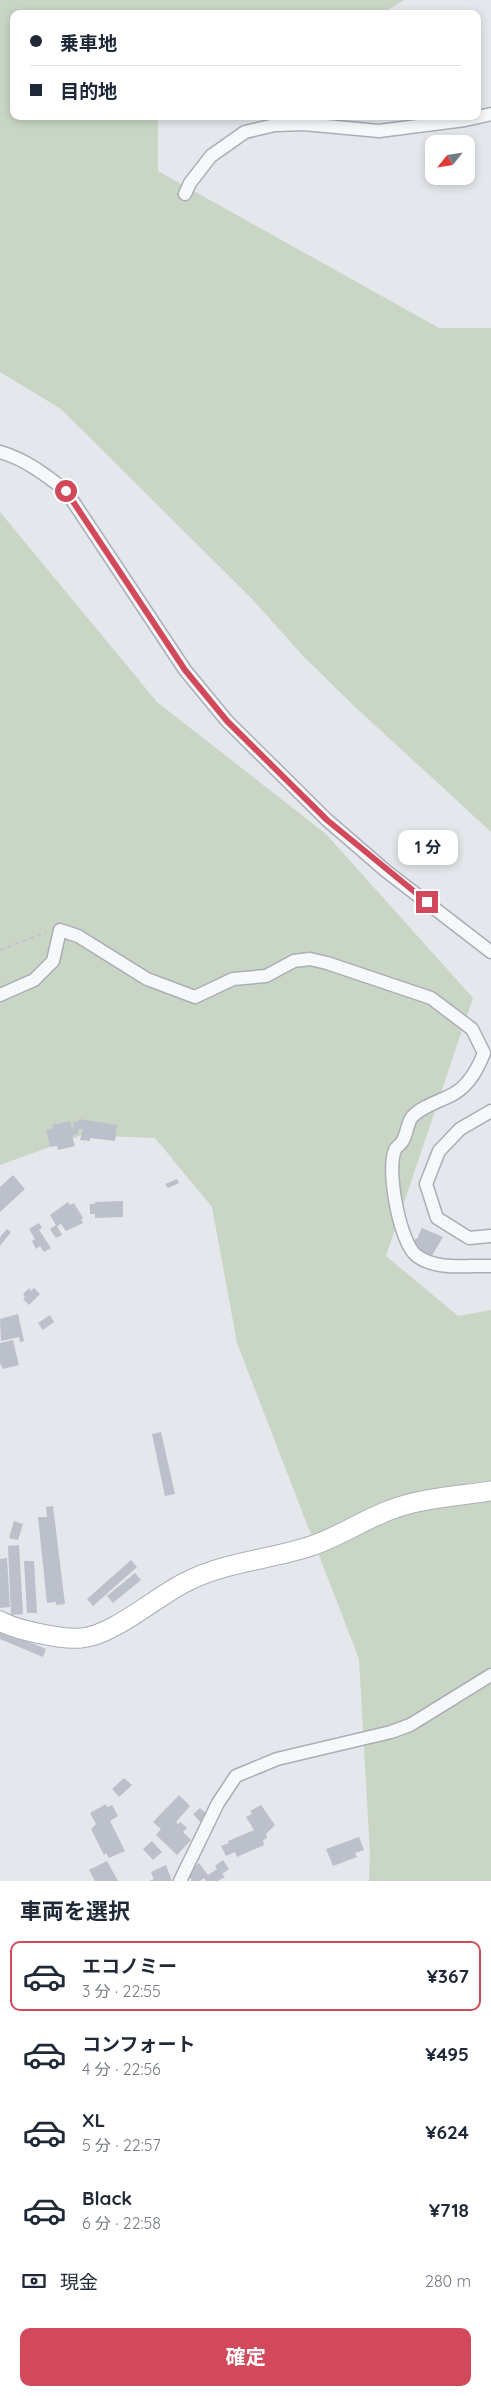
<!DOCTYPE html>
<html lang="ja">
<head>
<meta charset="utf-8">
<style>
  :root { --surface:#fff; --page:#f6f6f7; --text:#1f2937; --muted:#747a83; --line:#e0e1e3; --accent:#d1495b }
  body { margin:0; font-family:Quicksand,"Noto Sans JP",sans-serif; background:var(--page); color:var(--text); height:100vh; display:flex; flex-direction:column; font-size:19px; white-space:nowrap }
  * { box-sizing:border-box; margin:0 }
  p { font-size:16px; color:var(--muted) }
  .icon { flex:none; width:28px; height:28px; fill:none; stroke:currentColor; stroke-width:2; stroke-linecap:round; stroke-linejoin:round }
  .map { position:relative; height:1881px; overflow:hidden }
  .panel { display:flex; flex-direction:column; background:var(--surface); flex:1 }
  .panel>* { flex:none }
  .hud { position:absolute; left:10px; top:10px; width:471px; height:110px; border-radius:10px; box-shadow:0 2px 8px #0003; display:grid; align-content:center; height:110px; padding:0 20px; background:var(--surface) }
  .needle { width:32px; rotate:240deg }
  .tools { position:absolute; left:425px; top:135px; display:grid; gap:10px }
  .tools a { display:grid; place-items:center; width:50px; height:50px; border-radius:10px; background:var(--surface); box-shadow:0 2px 8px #0003; font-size:25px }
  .end { position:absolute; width:22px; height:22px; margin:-11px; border:6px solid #d1495b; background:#fff; box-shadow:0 0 0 2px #fff }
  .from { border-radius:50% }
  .bubble { position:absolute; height:35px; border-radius:10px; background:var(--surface); box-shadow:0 2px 8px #0003; font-size:16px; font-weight:700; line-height:35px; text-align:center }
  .hud b { display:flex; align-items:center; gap:18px; height:48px; font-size:19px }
  .hud b+b { border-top:1px solid var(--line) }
  .hud i { width:12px; height:12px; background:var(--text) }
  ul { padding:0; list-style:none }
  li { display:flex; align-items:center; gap:15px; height:70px; margin:0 10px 8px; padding:0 10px; border:2px solid transparent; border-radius:10px }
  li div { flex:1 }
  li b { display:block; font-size:19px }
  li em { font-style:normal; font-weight:700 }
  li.on { border-color:var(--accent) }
  li>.icon { width:45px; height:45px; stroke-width:1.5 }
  h2 { padding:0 20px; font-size:22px; line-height:60px }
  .pay { display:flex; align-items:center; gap:12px; height:55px; padding:0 20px; font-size:19px }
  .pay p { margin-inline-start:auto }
  .primary-button { display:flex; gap:10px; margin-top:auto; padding:10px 20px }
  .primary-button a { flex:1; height:58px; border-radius:10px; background:var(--accent); color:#fff; font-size:20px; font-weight:700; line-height:58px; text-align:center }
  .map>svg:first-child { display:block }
</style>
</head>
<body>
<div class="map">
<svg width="491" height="1881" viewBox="0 0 491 1881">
  <rect width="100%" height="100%" fill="#e4e7ec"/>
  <path fill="#c9d6c5" d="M0,0H404L381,14H14V116H158V171L439,328H491V832L353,705L303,656L254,601L61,409L0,372Z
    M0,512L157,702L326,834L473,998L386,1256L458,1316L491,1310V1881H369L370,1854L359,1659L237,1343L212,1207L155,1138L82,1135L0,1165Z"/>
  <path fill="#bbc0ca" d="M79,1119L117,1125L115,1141L90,1138V1141L80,1140L83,1129H79L78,1134L72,1136L75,1146L58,1150L57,1146L50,1147L46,1130L53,1128L52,1125L70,1121L73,1130L74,1122H78Z
    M13,1175L25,1189L0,1212V1187Z
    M177,1179L179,1183L168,1188L165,1184Z
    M123,1201V1217L95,1218V1214H90V1204H95V1202Z
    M68,1202L70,1205L74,1203L83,1218L81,1220L83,1223L66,1231L61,1224L57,1226L62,1235L56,1238L50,1229L56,1225L50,1215Z
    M39,1223L42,1228L39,1230L51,1248L44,1252L40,1246L36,1249L32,1241L35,1239L29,1229Z
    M422,1228L443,1237L430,1259L416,1247L414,1240L419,1237L418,1236Z
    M7,1229L11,1232L0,1246V1237Z
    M29,1288L31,1291L34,1288L40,1294L29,1305L23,1299L25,1297L23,1294Z
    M18,1314L24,1341L20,1342L19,1337L1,1341L0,1319Z
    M50,1315L54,1322L43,1330L38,1323Z
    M13,1340L19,1365L3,1369L0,1363V1343Z
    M161,1432L175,1494L165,1496L152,1434Z
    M53,1506L65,1604L56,1605V1602L47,1603L38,1517H47L46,1507Z
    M14,1521L23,1524L18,1540L9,1538Z
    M19,1545L23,1614L11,1615L8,1546Z
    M7,1558L10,1607L0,1608V1559Z
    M131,1560L137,1567L93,1606L87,1599Z
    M24,1561H34L37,1613H27Z
    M135,1573L141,1580L113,1603L107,1596Z
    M0,1630L46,1649L43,1657L0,1639Z
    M124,1778L132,1785L119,1797L112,1789Z
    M179,1795L190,1806L176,1822L178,1824L180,1822L187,1828L183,1832L191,1840L177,1855L156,1835L161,1829L153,1822Z
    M106,1804L107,1807L112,1805L118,1816L110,1821L125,1851L109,1858L106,1853L104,1855L91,1829L96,1824L90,1813Z
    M261,1805L275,1825L266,1834L267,1838L263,1840L264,1845L237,1857L235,1852L226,1856L221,1846L229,1843L228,1841L254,1830L246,1817L252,1814L250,1811Z
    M200,1808L209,1816L202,1824L193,1814Z
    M359,1837L364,1850L355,1853L357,1857L333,1866L326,1849Z
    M152,1841L162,1852L153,1860L143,1849Z
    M223,1860L229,1869L222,1874L225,1877L218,1881H206L204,1878L200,1881H190L192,1880L188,1875L189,1871L199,1863L208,1875L217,1869L215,1866Z
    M107,1861L118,1881H95L89,1870Z
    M166,1865L172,1881H149L154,1879L151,1872Z"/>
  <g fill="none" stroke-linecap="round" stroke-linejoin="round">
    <defs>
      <path id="minor" d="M185,194L190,183L211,156L245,132L275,125L304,124L379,131L465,120L491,114
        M0,452C25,459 46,475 66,491L185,670L227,721L327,820L386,871L491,952
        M0,995L34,980L53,961L60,930L78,936L147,979L195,997L233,979L266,976L294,961L310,959L327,963L431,998L472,1029L484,1053C478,1068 470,1084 455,1093C442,1101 423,1105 412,1117C407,1123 407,1135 402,1142C400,1145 396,1147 395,1150C386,1170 400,1244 417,1256C438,1271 467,1265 491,1266
        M491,1111L460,1129L439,1151L426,1184L437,1218L469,1238L491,1236
        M180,1881L218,1803L236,1776L277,1759L391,1732L410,1725L491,1675"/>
      <path id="secondary" d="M0,1621C16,1630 63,1640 81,1638C112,1636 156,1597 184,1583C223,1562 269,1560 311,1546C339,1537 363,1520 390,1510C420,1498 459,1496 491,1491"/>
    </defs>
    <use href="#minor" stroke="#a9aeb7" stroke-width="15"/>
    <use href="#secondary" stroke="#a9aeb7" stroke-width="21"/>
    <path stroke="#c2c5cb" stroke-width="2.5" stroke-dasharray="4 4" stroke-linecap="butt" d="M0,950L46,932"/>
    <use href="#minor" stroke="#f7f8fa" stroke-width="12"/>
    <use href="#secondary" stroke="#fff" stroke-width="19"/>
  </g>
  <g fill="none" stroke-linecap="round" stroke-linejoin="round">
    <path stroke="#d1495b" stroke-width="6" d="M66,491L185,670L227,721L327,820L427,902"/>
  </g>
</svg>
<div class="tools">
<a><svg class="needle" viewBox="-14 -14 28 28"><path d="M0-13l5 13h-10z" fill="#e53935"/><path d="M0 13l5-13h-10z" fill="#747a83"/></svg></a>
</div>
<i class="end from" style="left:66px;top:491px"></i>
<i class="end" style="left:427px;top:902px"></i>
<div class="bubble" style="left:398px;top:830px;width:60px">1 分</div>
<div class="hud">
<b><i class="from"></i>乗車地</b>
<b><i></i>目的地</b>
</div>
</div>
<section class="panel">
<h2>車両を選択</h2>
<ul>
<li class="on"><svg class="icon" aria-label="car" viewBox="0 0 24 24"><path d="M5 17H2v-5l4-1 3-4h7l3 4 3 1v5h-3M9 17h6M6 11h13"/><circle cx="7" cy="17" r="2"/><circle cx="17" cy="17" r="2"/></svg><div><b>エコノミー</b><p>3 分 · 22:55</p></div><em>¥367</em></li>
<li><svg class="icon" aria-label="car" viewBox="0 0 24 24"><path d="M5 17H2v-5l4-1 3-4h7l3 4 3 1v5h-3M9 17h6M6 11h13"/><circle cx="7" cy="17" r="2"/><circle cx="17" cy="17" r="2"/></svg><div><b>コンフォート</b><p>4 分 · 22:56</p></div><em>¥495</em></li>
<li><svg class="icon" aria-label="car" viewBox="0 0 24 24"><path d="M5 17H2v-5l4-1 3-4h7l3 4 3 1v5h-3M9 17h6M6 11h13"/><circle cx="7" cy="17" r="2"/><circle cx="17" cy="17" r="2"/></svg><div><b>XL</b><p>5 分 · 22:57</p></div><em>¥624</em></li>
<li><svg class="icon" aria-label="car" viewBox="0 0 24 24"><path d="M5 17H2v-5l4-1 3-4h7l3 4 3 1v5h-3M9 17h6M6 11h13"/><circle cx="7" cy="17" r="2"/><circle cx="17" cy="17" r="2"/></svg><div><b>Black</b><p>6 分 · 22:58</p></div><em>¥718</em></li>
</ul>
<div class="pay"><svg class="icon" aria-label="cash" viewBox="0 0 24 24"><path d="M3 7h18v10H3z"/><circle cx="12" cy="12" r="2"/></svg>現金<p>280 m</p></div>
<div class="primary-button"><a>確定</a></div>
</section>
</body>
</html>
